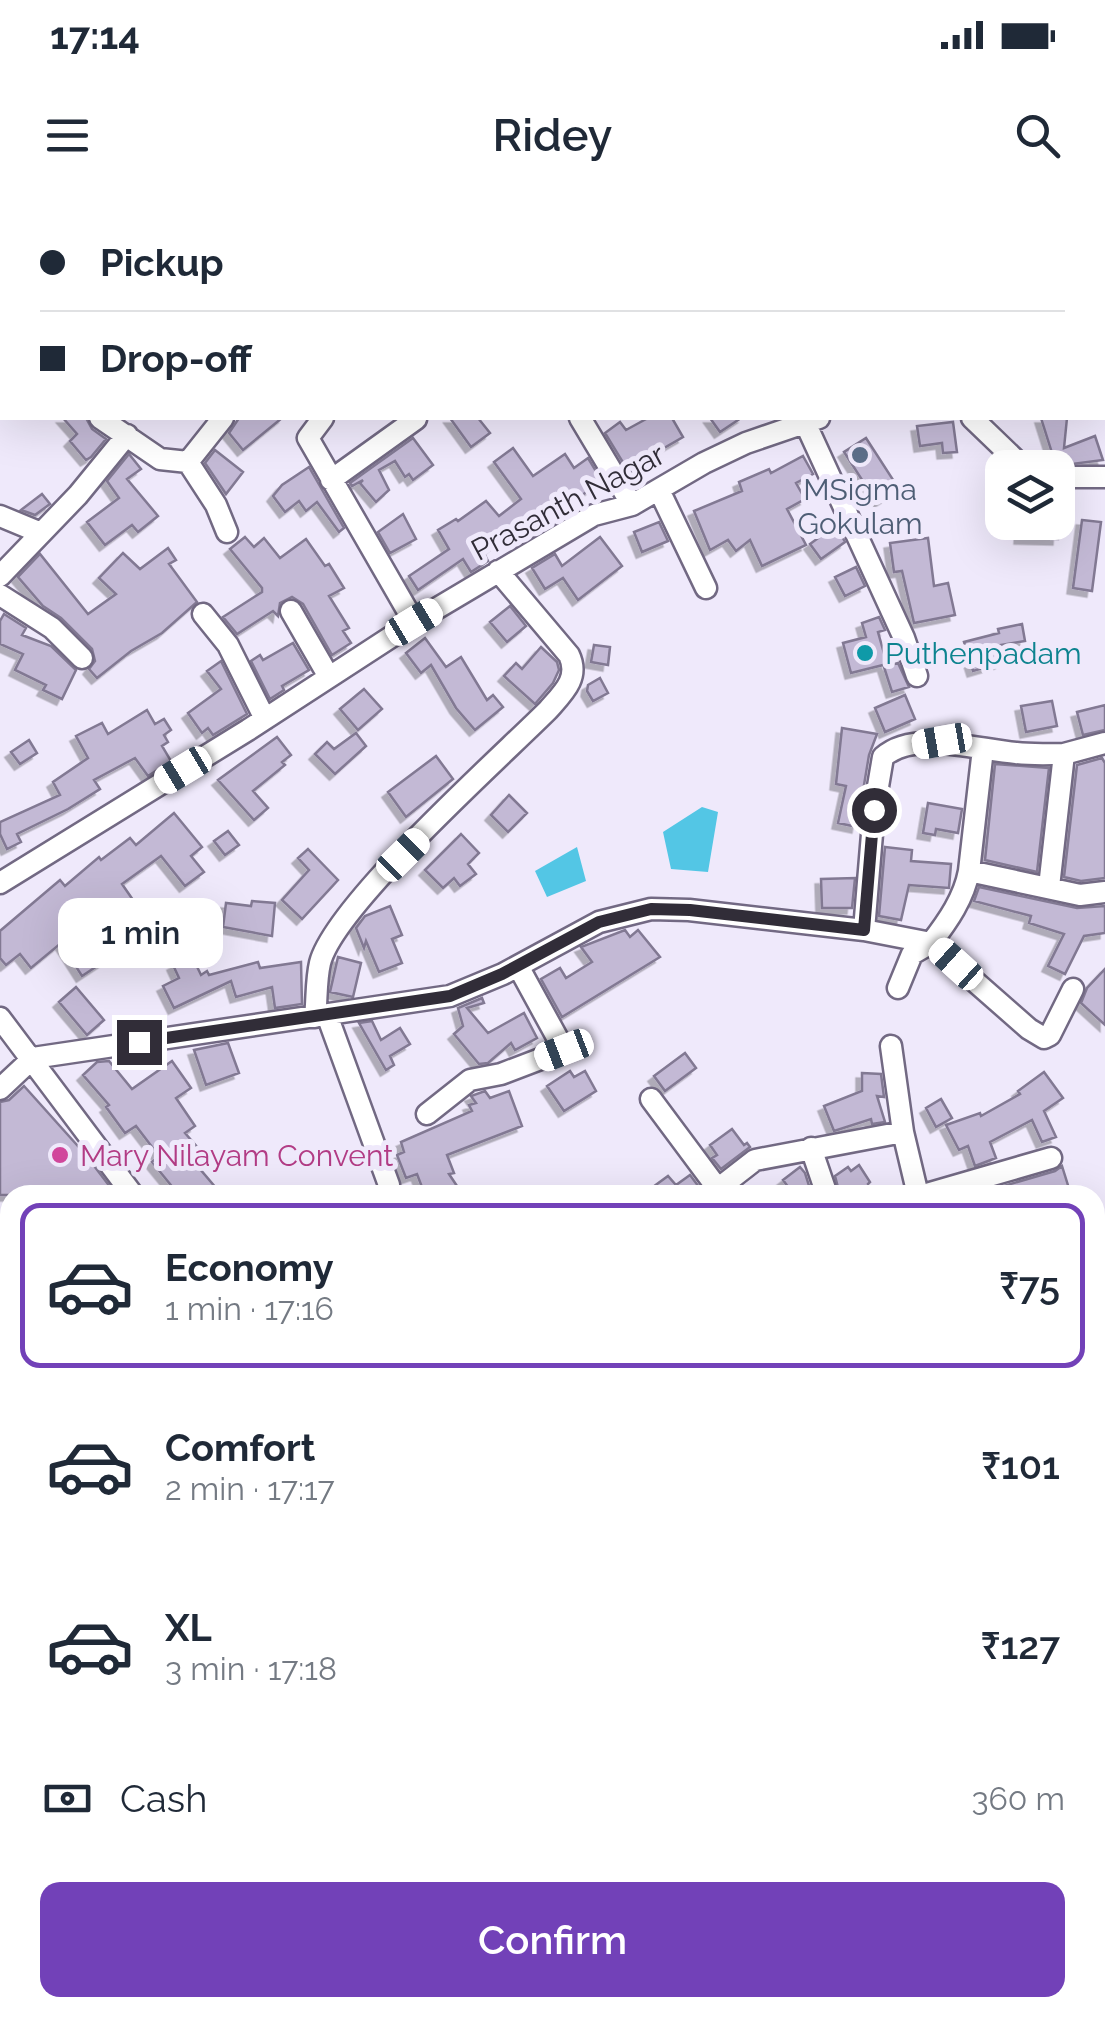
<!DOCTYPE html>
<html lang="en">
<head>
<meta charset="utf-8">
<style>
  :root { --surface:#fff; --page:#f6f6f7; --text:#1f2937; --muted:#747a83; --line:#e0e1e3; --accent:#7241b8 }
  body { margin:0; font-family:Raleway,sans-serif; background:var(--page); color:var(--text); height:100vh; display:flex; flex-direction:column; font-size:38px; white-space:nowrap }
  * { box-sizing:border-box; margin:0 }
  p { font-size:32px; color:var(--muted) }
  .icon { flex:none; width:55px; height:55px; fill:none; stroke:currentColor; stroke-width:2; stroke-linecap:round; stroke-linejoin:round }
  .map { position:relative; flex:1; overflow:hidden }
  .side { position:absolute; left:0px; top:985px; width:1105px; height:832px; display:flex; flex-direction:column; background:var(--surface); border-radius:30px 30px 0 0; box-shadow:0 10px 40px #0002 }
  .side>* { flex:none }
  .banner { position:absolute; left:0px; top:0px; width:1105px; height:220px; box-shadow:0 10px 40px #0002; display:grid; align-content:center; height:220px; padding:0 40px; background:var(--surface) }
  .controls { position:absolute; left:985px; top:250px; display:grid; gap:20px }
  .controls a { display:grid; place-items:center; width:90px; height:90px; border-radius:20px; background:var(--surface); box-shadow:0 10px 40px #0002; font-size:50px }
  .end { position:absolute; width:45px; height:45px; margin:-22px; border:12px solid #312d38; background:#fff; box-shadow:0 0 0 5px #fff }
  .from { border-radius:50% }
  .bubble { position:absolute; height:70px; border-radius:20px; background:var(--surface); box-shadow:0 10px 40px #0002; font-size:32px; font-weight:600; line-height:70px; text-align:center }
  .car { position:absolute; width:30px; height:60px; margin:-30px -15px; border-radius:12px; box-shadow:0 0 8px 2px #0007; background:linear-gradient(#fff 24%,#345 0 40%,#fff 0 76%,#345 0 86%,#fff 0) }
  .banner b { display:flex; align-items:center; gap:35px; height:95px; font-size:38px }
  .banner b+b { border-top:2px solid var(--line) }
  .banner i { width:25px; height:25px; background:var(--text) }
  ul { padding:18px 0 0; list-style:none }
  li { display:flex; align-items:center; gap:30px; height:165px; margin:0 20px 15px; padding:0 20px; border:5px solid transparent; border-radius:20px }
  li div { flex:1 }
  li b { display:block; font-size:38px }
  li em { font-style:normal; font-weight:600 }
  li.active { border-color:var(--accent) }
  li>.icon { width:90px; height:90px; stroke-width:1.5 }
  .pay { display:flex; align-items:center; gap:25px; height:110px; padding:0 40px; font-size:38px }
  .pay p { margin-inline-start:auto }
  .primary-button { display:flex; gap:20px; margin-top:auto; padding:20px 40px }
  .primary-button a { flex:1; height:115px; border-radius:20px; background:var(--accent); color:#fff; font-size:40px; font-weight:600; line-height:115px; text-align:center }
  .status { display:flex; justify-content:space-between; align-items:center; height:70px; padding:0 50px; background:var(--surface); direction:ltr }
  .status svg { height:28px; fill:currentColor }
  header { display:flex; justify-content:space-between; align-items:center; height:130px; padding:0 40px; background:var(--surface); font-size:45px; font-weight:600 }
  .map>svg:first-child { display:block }
</style>
</head>
<body>
<div class="status"><b>17:14</b><svg viewBox="0 0 49 12"><path d="M0 12V9h3v3zM5 12V6h3v6zM10 12V3h3v9zM15 12V0h3v12zM26 1h20v11H26zM47 4h2v5h-2z"/></svg></div>
<header><svg class="icon" aria-label="menu" viewBox="0 0 24 24"><path d="M4 6h16M4 12h16M4 18h16"/></svg>Ridey<svg class="icon" aria-label="search" viewBox="0 0 24 24"><circle cx="10" cy="10" r="6"/><path d="M15 15l6 6"/></svg></header>
<div class="map">
<svg width="1105" height="1817" viewBox="0 0 1105 1817">
  <defs>
    <filter id="shadow"><feDropShadow dx="-5.5" dy="5.5" stdDeviation="0" flood-color="#0004"/></filter>
  </defs>
  <rect width="100%" height="100%" fill="#efe9fb"/>
  <path fill="#b3e0a5" d="M0,1508L10,1537L0,1610Z
    M0,1693L10,1711V1767L0,1765Z"/>
  <path fill="#53c6e5" d="M702,607L718,612L708,672L671,669L663,632Z
    M577,647L586,681L547,697L535,671Z"/>
  <path fill="#c3b9d5" stroke="#827993" stroke-width="2.5" filter="url(#shadow)" d="M63,218H86L92,229L106,239L91,257L86,260L70,241L77,234Z
    M239,218H282L243,250L229,233Z
    M450,218H478L490,233L471,247Z
    M648,218H672L683,237L652,255L630,274L605,233L620,222L626,230Z
    M710,218H741L720,232Z
    M1041,218H1067L1064,248L1095,236L1103,260L1049,267L1045,255L1052,253Z
    M953,222L957,252L943,253L942,243L920,246L917,226Z
    M413,238L433,265L413,280L409,274L405,277L395,261L379,270L389,290L376,302L360,283L363,280L352,286L350,283Z
    M866,238L899,289L877,303L844,252Z
    M513,248L533,276L565,254L574,268L588,258L602,281L561,310L565,316L521,342L513,331L484,353L488,361L471,372L463,359L418,390L409,376L449,349L438,330L456,319L458,321L486,301L499,316L521,299L494,262Z
    M215,250L243,272L226,294L205,263Z
    M129,254L141,269L127,279L158,316L138,332L132,325L105,345L87,322L119,298L107,281Z
    M803,256L813,274L796,283L805,299L787,309L806,345L762,366L750,340L736,351L728,340L710,350L694,311L742,291L739,282L769,269L771,273Z
    M309,267L344,328L339,332L317,302L306,311L299,301L285,312L273,296L282,285Z
    M42,294L50,304L35,315L21,310Z
    M403,314L416,339L390,353L378,332Z
    M1082,320L1101,322L1092,391L1073,388Z
    M659,322L668,341L642,352L634,332Z
    M1021,322H1059L1058,339L1020,338Z
    M836,325L845,342L821,359L810,344Z
    M245,337L254,347L264,338L280,358L306,339L325,366L329,364L344,388L329,396L349,428L343,431L351,443L332,455L303,404L292,397L280,403L278,416L273,411L237,434L223,417L262,392V388L230,349Z
    M600,337L622,366L578,400L563,378L545,389L532,368L555,354L562,366Z
    M928,338L934,386L948,383L955,415L914,423L902,371L894,372L890,343Z
    M168,348L176,360L169,364L197,402L162,433L131,451L97,478L89,469L95,461L92,449L61,418L43,406L18,377L40,354L88,414L116,394L99,378L123,353L140,369Z
    M856,367L865,386L845,396L835,377Z
    M510,406L526,426L507,442L490,422Z
    M4,414L26,428L22,435L51,446L76,470L62,499L43,490L46,485L15,470L23,454L0,444V421Z
    M879,417L885,430L878,432L887,464L851,473L843,443L866,437L862,423Z
    M1022,424L1025,441L995,446L1000,463L973,471L964,442L999,433L998,429Z
    M425,438L446,467L461,457L487,500L493,495L503,507L475,530L456,508L431,465L421,473L406,453Z
    M293,443L309,470L282,486L284,490L270,499L251,461L260,455L263,460Z
    M594,445L610,447L608,465L591,462Z
    M541,447L557,462L559,470L553,483L535,504L504,476L516,463L522,469Z
    M221,461L247,514L213,535L208,528L202,533L188,513L221,489L207,471Z
    M898,463L909,487L892,492L884,467Z
    M600,478L608,493L593,501L587,491L588,485Z
    M364,489L382,509L358,530L340,509Z
    M905,495L915,519L885,532L875,508Z
    M1052,501L1057,526L1026,532L1021,506Z
    M1105,505V530L1083,535L1077,512Z
    M147,510L155,524L164,519L171,530L164,535L168,542L162,546L171,561L148,576L135,558L94,580L100,589L68,609L17,634L21,642L7,649L0,634V622L60,595L53,582L88,558L76,536L102,523L108,534Z
    M842,528L877,534L869,555L857,627L838,623L846,586L836,584Z
    M356,533L366,546L335,574L315,554L327,542L334,549Z
    M277,537L291,555L282,562L285,565L253,591L268,608L254,620L218,580Z
    M29,540L37,553L20,564L11,552Z
    M436,556L453,579L406,617L388,592Z
    M1102,558L1105,563V678L1081,681L1064,677L1077,565Z
    M995,564L1049,568L1037,672L985,660Z
    M509,595L527,613L508,632L491,615Z
    M928,603L962,609L958,633L936,629L935,635L923,633Z
    M174,613L202,647L191,656L204,672L185,686L161,656L122,684L153,729L82,776L61,743L31,768L20,754L6,765L0,758V731L60,680L65,686L99,657L101,660L130,638L136,645Z
    M228,631L239,645L225,655L214,641Z
    M461,634L479,653L468,664L476,674L460,686L454,678L443,688L425,670Z
    M885,647L912,650L911,661L951,664L949,688L909,685L901,720L879,716Z
    M308,649L338,680L302,719L282,700L309,670L298,658Z
    M855,678L852,708H822L821,679Z
    M979,687L1077,708L1105,706V733L1084,736L1065,774L1048,766L1064,734L1029,723L1031,716L974,701Z
    M252,701L275,703L272,736L223,727L226,703L251,706Z
    M390,706L402,735L392,739L402,763L379,772L366,741L364,748L356,728L365,716Z
    M625,730L630,737L638,730L660,757L562,817L541,779L560,768L566,778L592,762L581,747Z
    M192,756L201,775L207,771L209,775L258,762L260,768L301,762L302,804L275,808L272,787L236,797L231,781L174,808L163,786L179,778L173,765Z
    M338,757L361,763L353,797L330,792Z
    M1105,769V825L1081,803L1087,788Z
    M76,787L104,820L87,835L59,802Z
    M482,798L484,803L467,808L488,833L524,813L537,838L515,850L511,843L488,863L479,864L454,834L463,826L458,808Z
    M372,821L381,840L400,828L410,844L390,856L394,865L386,870L359,823Z
    M228,843L239,873L206,885L194,850Z
    M685,853L696,868L665,891L654,876Z
    M109,861L132,889L172,861L191,888L176,898L195,926L185,933L198,948L189,956L222,995H179L152,962L159,956L136,926L125,933L106,907L109,905L83,875L97,862Z
    M570,871L574,877L585,871L596,891L564,911L547,886Z
    M1044,872L1063,898L1044,911L1056,937L1042,942L1032,920L990,942L996,958L975,966L968,946L959,950L946,925L980,913L981,916L1020,894L1018,891Z
    M862,873L881,874L884,897L877,896L885,922L872,924L871,919L834,931L824,906L862,891Z
    M24,886L85,954L114,992L112,995H0V902L9,900Z
    M485,891L490,898L509,891L522,926L447,955L454,973L449,974L463,995H425L417,974L406,978L397,955L404,952L401,942L472,911L469,905L476,903L471,896Z
    M941,899L952,918L936,927L926,908Z
    M732,929L744,945L747,943L750,947L721,969L712,958L717,955L710,945Z
    M859,965L870,982L868,984L873,995H840L835,976L848,967L851,971Z
    M1062,966L1071,995H1003L1000,987L1055,971Z
    M800,967L805,973L812,995H794L783,980Z
    M690,975L699,987L696,995H642L668,976L676,985Z"/>
  <g fill="none" stroke-linecap="round" stroke-linejoin="round">
    <defs>
      <path id="minor" d="M200,0L202,2
        M812,0L813,2
        M935,0L936,2
        M956,2L960,0
        M0,153L2,154
        M100,218L160,259L188,262L223,218
        M323,218L308,238L414,422
        M580,218L632,305
        M803,218L904,438L917,476
        M972,218L1024,268
        M188,262L216,305L227,332
        M1058,277H1105
        M331,280L416,219
        M659,290L706,388
        M0,316L41,333
        M0,376L78,295L127,235
        M0,395L52,428L82,458
        M291,411L329,477
        M203,414L228,445L265,519
        M1064,554L1105,543
        M969,671L983,549
        M0,683L248,530L414,422L594,315L632,305L704,263L746,243L819,218
        M864,730L874,610L883,557C914,529 978,550 1016,553C1032,555 1048,554 1064,554L1049,687
        M898,788L912,754L931,743L1029,829L1044,838L1050,835L1073,789
        M327,815L389,985
        M315,817C317,800 316,780 320,763C334,706 500,558 548,510C563,493 580,478 569,455L498,371
        M0,818L133,995
        M891,846L903,932
        M0,889L33,858L450,796L503,774L599,722L651,709L689,710L864,730L931,743C948,721 964,698 969,671L1080,695L1105,692
        M651,899L718,989
        M427,914L470,880L501,874L564,850L518,766
        M811,948L827,995
        M710,995L755,960L903,932L918,995
        M923,995L1051,958
        M0,1169L10,1160
        M1095,1353L1105,1346
        M0,1377H10
        M1095,1399L1105,1396
        M0,1432L10,1420
        M1095,1633L1105,1629
        M0,1695L10,1683
        M1095,1765L1105,1761
        M85,1808L91,1817
        M602,1808L612,1817
        M1086,1808L1090,1817
        M447,1817H467
        M811,1817L816,1808"/>
    </defs>
    <use href="#minor" stroke="#726983" stroke-width="25"/>
    <use href="#minor" stroke="#fff" stroke-width="20"/>
  </g>
  <g fill="none" stroke-linecap="round" stroke-linejoin="round">
    <path stroke="#312d38" stroke-width="12" d="M139,842L450,796L502,774L599,722L651,709L690,710L864,730L874,610"/>
  </g>
  <circle fill="#5c6f8a" stroke="#efe9fb" stroke-width="4" cx="860" cy="255" r="10"/>
  <circle fill="#0f9aa8" stroke="#efe9fb" stroke-width="4" cx="865" cy="453" r="10"/>
  <circle fill="#d1479c" stroke="#efe9fb" stroke-width="4" cx="60" cy="955" r="10"/>
  <g text-anchor="middle" dominant-baseline="central" stroke-width="10" stroke-linejoin="round" paint-order="stroke">
    <g font-size="30" fill="#4e5e75" stroke="#efe9fb">
      <text x="860" y="289">MSigma<tspan x="860" dy="34">Gokulam</tspan></text>
    </g>
    <g font-size="30" fill="#312d38" stroke="#efe9fb">
      <text transform="translate(568 302) rotate(-28)">Prasanth Nagar</text>
    </g>
    <g font-size="30" fill="#0d838f" stroke="#efe9fb" text-anchor="start">
      <text x="885" y="453">Puthenpadam</text>
    </g>
    <g font-size="30" fill="#b23c85" stroke="#efe9fb" text-anchor="start">
      <text x="80" y="955">Mary Nilayam Convent</text>
    </g>
  </g>
</svg>
<div class="controls">
<a><svg class="icon" aria-label="layers" viewBox="0 0 24 24"><path d="M12 4l9 5-9 5-9-5zM3 14l9 5 9-5"/></svg></a>
</div>
<i class="end from" style="left:874px;top:610px"></i>
<i class="end" style="left:139px;top:842px"></i>
<div class="bubble" style="left:58px;top:698px;width:165px">1 min</div>
<i class="car" style="left:414px;top:422px;rotate:59deg"></i>
<i class="car" style="left:942px;top:541px;rotate:260deg"></i>
<i class="car" style="left:183px;top:570px;rotate:239deg"></i>
<i class="car" style="left:403px;top:655px;rotate:45deg"></i>
<i class="car" style="left:956px;top:764px;rotate:312deg"></i>
<i class="car" style="left:564px;top:850px;rotate:249deg"></i>
<div class="banner">
<b><i class="from"></i>Pickup</b>
<b><i></i>Drop-off</b>
</div>
<section class="side">
<ul>
<li class="active"><svg class="icon" aria-label="car" viewBox="0 0 24 24"><path d="M5 17H2v-5l4-1 3-4h7l3 4 3 1v5h-3M9 17h6M6 11h13"/><circle cx="7" cy="17" r="2"/><circle cx="17" cy="17" r="2"/></svg><div><b>Economy</b><p>1 min · 17:16</p></div><em>₹75</em></li>
<li><svg class="icon" aria-label="car" viewBox="0 0 24 24"><path d="M5 17H2v-5l4-1 3-4h7l3 4 3 1v5h-3M9 17h6M6 11h13"/><circle cx="7" cy="17" r="2"/><circle cx="17" cy="17" r="2"/></svg><div><b>Comfort</b><p>2 min · 17:17</p></div><em>₹101</em></li>
<li><svg class="icon" aria-label="car" viewBox="0 0 24 24"><path d="M5 17H2v-5l4-1 3-4h7l3 4 3 1v5h-3M9 17h6M6 11h13"/><circle cx="7" cy="17" r="2"/><circle cx="17" cy="17" r="2"/></svg><div><b>XL</b><p>3 min · 17:18</p></div><em>₹127</em></li>
</ul>
<div class="pay"><svg class="icon" aria-label="cash" viewBox="0 0 24 24"><path d="M3 7h18v10H3z"/><circle cx="12" cy="12" r="2"/></svg>Cash<p>360 m</p></div>
<div class="primary-button"><a>Confirm</a></div>
</section>
</div>
</body>
</html>
